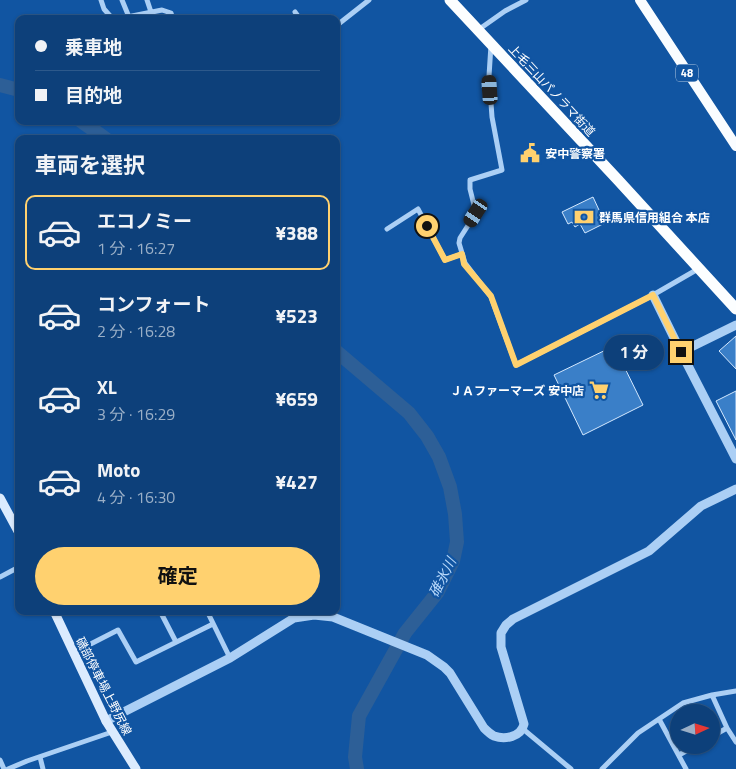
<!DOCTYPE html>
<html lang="ja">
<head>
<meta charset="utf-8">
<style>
  :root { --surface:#0d407a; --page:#16477f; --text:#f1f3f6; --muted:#9aafc7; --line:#2d598b; --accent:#ffd16f }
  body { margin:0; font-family:"Titillium Web","Noto Sans JP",sans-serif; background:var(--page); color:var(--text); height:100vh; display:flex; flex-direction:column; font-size:19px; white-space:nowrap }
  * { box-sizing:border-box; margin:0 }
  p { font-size:16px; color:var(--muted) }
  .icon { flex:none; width:28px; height:28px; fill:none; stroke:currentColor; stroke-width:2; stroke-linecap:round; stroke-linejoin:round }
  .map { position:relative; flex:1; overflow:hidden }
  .sheet { position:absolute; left:15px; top:135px; width:325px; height:480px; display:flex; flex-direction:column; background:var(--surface); border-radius:10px; box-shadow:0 1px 4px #0004,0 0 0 1px var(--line) }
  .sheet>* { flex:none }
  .top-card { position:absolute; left:15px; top:15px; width:325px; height:110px; border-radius:10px; box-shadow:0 1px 4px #0004,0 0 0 1px var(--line); display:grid; align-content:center; height:110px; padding:0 20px; background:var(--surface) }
  .needle { width:32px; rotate:86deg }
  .controls { position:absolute; left:670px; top:704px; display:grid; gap:10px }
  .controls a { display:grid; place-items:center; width:50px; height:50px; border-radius:50%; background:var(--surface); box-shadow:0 1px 4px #0004,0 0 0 1px var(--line); font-size:25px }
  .end { position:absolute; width:22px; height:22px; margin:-11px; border:6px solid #ffd16f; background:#111; box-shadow:0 0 0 2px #111 }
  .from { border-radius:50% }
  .bubble { position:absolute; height:35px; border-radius:18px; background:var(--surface); box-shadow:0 1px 4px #0004,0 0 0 1px var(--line); font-size:16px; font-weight:700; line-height:35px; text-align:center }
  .car { position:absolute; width:15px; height:30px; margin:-15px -8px; border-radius:6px; box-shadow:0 0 4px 1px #0007; background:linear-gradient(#222 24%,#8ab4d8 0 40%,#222 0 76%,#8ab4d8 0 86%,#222 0) }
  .top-card b { display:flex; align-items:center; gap:18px; height:48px; font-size:19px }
  .top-card b+b { border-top:1px solid var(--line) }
  .top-card i { width:12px; height:12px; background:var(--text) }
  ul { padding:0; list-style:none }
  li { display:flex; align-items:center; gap:15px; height:75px; margin:0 10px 8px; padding:0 10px; border:2px solid transparent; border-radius:10px }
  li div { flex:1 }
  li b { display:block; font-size:19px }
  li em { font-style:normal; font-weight:700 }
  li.active { border-color:var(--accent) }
  li>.icon { width:45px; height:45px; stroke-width:1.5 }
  h2 { padding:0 20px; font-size:22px; line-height:60px }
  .primary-button { display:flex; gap:10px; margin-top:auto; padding:10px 20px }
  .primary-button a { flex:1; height:58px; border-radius:30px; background:var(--accent); color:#111; font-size:20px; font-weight:700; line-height:58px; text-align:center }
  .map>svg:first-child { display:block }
</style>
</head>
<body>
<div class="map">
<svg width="736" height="769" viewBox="0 0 736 769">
  <rect width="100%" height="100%" fill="#1155a2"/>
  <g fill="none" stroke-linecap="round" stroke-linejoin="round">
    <path stroke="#2d5f97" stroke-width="14" d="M0,85L19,90
      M81,121L106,139
      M336,351L409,413L427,436L439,457L450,487L455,514L457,542L453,561L437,593L405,633L359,716L355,757L357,769"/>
  </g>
  <path fill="#3a7fc8" stroke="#d4e8fe" d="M593,197L605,223L585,233L580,224L575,227L572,222L568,224L562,212Z
    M736,336V369L719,351Z
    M614,346L643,405L583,435L554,375Z
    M736,391V440L716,401Z"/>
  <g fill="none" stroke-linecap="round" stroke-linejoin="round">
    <path stroke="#abcff5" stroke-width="5" d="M101,0L104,9L111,17L122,18L162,10L171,13L173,19
      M122,0L129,17
      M147,0L151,12
      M295,12L300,19
      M336,26L369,0
      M478,30L505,11L526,0
      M491,45L489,76L492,117L502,170L470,180V189L476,213L460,238L459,243L465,263L491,297L516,365L653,295L698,269
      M387,229L418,209L445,260L462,254
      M0,577L19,567
      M160,611L176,642
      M207,611L230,658
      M73,653L118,630L136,662L213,624
      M712,695L727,728L736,742
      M659,719L686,769
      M523,729L571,769
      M711,737L727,728
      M679,755L697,745
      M40,757L43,769
      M0,760L4,769
      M8,769L27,761L112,732
      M602,769L638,733L683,703L712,695L736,691"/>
    <path stroke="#abcff5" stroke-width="9" d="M653,295L681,352L736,459
      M681,352L736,325
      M106,721L230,658L294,618L314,615L333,617L427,655L444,667L450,673L484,728C487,731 490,734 494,736C505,740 521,737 524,724L501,647V633L506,625L513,619L649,551L701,506L736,489"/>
    <path stroke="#dbebfe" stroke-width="9" d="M0,498L19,533
      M54,611L106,721L136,769"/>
    <path stroke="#f9fcff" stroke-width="10" d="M640,0L736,146"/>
    <path stroke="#fcfeff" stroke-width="11" d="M450,0L618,180L736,309"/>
  </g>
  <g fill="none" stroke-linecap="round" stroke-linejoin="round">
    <path stroke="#ffd16f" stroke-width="6" d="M427,226L445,260L462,254L464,264L491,296L516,365L653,295L681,352"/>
  </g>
  <defs>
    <symbol id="civic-bare" viewBox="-9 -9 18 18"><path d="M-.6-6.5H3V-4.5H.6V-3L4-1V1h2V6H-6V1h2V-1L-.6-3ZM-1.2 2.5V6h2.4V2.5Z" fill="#ffd16f" stroke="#1155a2" stroke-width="2.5" paint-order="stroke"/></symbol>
    <symbol id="bank-bare" viewBox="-9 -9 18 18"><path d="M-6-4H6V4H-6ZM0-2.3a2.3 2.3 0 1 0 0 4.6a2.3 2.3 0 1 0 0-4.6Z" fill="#ffd16f" stroke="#1155a2" stroke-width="2.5" paint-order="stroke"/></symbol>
    <symbol id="supermarket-bare" viewBox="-9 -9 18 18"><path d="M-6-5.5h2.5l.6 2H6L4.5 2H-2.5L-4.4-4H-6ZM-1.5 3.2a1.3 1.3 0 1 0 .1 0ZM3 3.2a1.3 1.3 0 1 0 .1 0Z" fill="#ffd16f" stroke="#1155a2" stroke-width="2.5" paint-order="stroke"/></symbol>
  </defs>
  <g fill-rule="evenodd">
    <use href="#civic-bare" x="516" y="139" width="28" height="28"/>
    <use href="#bank-bare" x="570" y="203" width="28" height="28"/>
    <use href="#supermarket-bare" x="585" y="376" width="28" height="28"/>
  </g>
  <g text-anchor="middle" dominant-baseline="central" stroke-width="4.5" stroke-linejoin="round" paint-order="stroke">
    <rect fill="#1155a2" stroke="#b8cce3" stroke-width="1" x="676" y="64.5" width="22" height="17" rx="4"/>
    <g font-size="11" font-weight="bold" fill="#fff">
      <text x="687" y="73">48</text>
    </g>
    <g font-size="12" fill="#fff" stroke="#1155a2">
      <text transform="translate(552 90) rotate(47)">上毛三山パノラマ街道</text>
      <text transform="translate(104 686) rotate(63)">磯部停車場上野尻線</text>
    </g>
    <g font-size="12" font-weight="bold" fill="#fff" stroke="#1155a2" text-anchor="start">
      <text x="545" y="153">安中警察署</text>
      <text x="599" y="217">群馬県信用組合 本店</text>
      <text x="584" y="390" text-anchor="end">ＪＡファーマーズ 安中店</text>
    </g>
    <g font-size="14" font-style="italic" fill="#b8d9fb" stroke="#1155a2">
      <text transform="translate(442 577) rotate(-63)">碓氷川</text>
    </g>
  </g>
</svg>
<div class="controls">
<a><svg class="needle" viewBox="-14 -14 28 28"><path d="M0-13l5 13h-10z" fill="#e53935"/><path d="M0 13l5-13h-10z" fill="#9aafc7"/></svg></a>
</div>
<i class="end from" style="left:427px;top:226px"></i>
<i class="end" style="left:681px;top:352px"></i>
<div class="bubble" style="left:604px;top:335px;width:60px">1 分</div>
<i class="car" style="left:490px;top:90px;rotate:356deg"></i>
<i class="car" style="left:476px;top:213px;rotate:213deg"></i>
<div class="top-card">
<b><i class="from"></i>乗車地</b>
<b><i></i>目的地</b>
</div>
<section class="sheet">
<h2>車両を選択</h2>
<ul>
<li class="active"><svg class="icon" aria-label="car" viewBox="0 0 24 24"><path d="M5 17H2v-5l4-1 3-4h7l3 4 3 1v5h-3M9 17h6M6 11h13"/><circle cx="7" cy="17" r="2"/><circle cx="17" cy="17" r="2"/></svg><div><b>エコノミー</b><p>1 分 · 16:27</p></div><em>¥388</em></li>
<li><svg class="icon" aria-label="car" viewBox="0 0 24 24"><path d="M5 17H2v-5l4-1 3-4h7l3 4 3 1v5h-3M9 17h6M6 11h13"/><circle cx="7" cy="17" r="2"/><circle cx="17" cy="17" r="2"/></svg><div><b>コンフォート</b><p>2 分 · 16:28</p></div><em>¥523</em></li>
<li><svg class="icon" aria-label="car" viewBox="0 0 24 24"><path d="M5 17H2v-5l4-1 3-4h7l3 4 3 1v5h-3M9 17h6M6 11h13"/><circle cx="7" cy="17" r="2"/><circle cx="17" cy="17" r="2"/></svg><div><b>XL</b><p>3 分 · 16:29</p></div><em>¥659</em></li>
<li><svg class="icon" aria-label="car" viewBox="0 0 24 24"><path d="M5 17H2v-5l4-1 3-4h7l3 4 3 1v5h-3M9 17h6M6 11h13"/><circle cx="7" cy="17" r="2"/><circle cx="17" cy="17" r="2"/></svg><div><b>Moto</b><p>4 分 · 16:30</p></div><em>¥427</em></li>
</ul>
<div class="primary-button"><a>確定</a></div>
</section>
</div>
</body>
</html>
